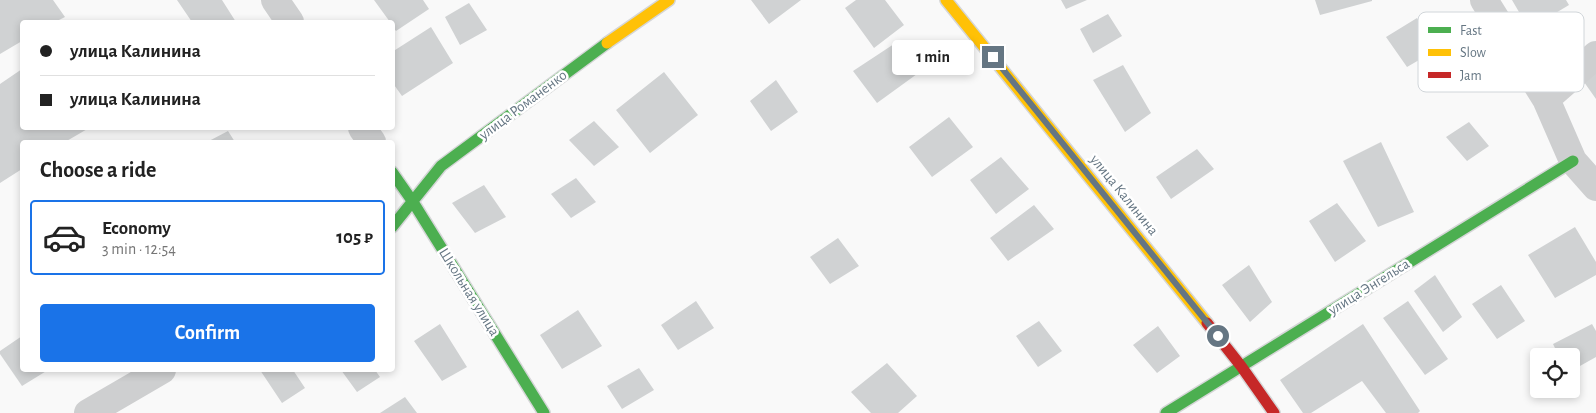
<!DOCTYPE html>
<html lang="en">
<head>
<meta charset="utf-8">
<style>
  :root { --surface:#fff; --page:#f2f2f2; --text:#222; --muted:#767676; --line:#e0e0e0; --accent:#1a73e8 }
  body { margin:0; font-family:"Alegreya Sans",sans-serif; background:var(--page); color:var(--text); height:100vh; display:flex; flex-direction:column; font-size:19px; white-space:nowrap }
  * { box-sizing:border-box; margin:0 }
  p { font-size:16px; color:var(--muted) }
  .icon { flex:none; width:28px; height:28px; fill:none; stroke:currentColor; stroke-width:2; stroke-linecap:round; stroke-linejoin:round }
  .map { position:relative; flex:1; overflow:hidden }
  .drawer { position:absolute; left:20px; top:140px; width:375px; height:232px; display:flex; flex-direction:column; background:var(--surface); border-radius:5px; box-shadow:0 2px 8px #0003 }
  .drawer>* { flex:none }
  .banner { position:absolute; left:20px; top:20px; width:375px; height:110px; border-radius:5px; box-shadow:0 2px 8px #0003; display:grid; align-content:center; height:110px; padding:0 20px; background:var(--surface) }
  .tools { position:absolute; left:1530px; top:348px; display:grid; gap:10px }
  .tools a { display:grid; place-items:center; width:50px; height:50px; border-radius:5px; background:var(--surface); box-shadow:0 2px 8px #0003; font-size:25px }
  .end { position:absolute; width:22px; height:22px; margin:-11px; border:6px solid #657683; background:#fff; box-shadow:0 0 0 2px #fff }
  .from { border-radius:50% }
  .bubble { position:absolute; height:35px; border-radius:5px; background:var(--surface); box-shadow:0 2px 8px #0003; font-size:16px; font-weight:700; line-height:35px; text-align:center }
  .banner b { display:flex; align-items:center; gap:18px; height:48px; font-size:19px }
  .banner b+b { border-top:1px solid var(--line) }
  .banner i { width:12px; height:12px; background:var(--text) }
  ul { padding:0; list-style:none }
  li { display:flex; align-items:center; gap:15px; height:75px; margin:0 10px 8px; padding:0 10px; border:2px solid var(--line); border-radius:5px }
  li div { flex:1 }
  li b { display:block; font-size:19px }
  li em { font-style:normal; font-weight:700 }
  li.selected { border-color:var(--accent) }
  li>.icon { width:45px; height:45px; stroke-width:1.5 }
  h2 { padding:0 20px; font-size:22px; line-height:60px }
  .button { display:flex; gap:10px; margin-top:auto; padding:10px 20px }
  .button a { flex:1; height:58px; border-radius:5px; background:var(--accent); color:#fff; font-size:20px; font-weight:700; line-height:58px; text-align:center }
  .map>svg:first-child { display:block }
</style>
</head>
<body>
<div class="map">
<svg width="1596" height="413" viewBox="0 0 1596 413">
  <rect width="100%" height="100%" fill="#f9f9f9"/>
  <path fill="#d0d2d3" d="M0,0H53L65,17L55,22H22V41L0,54Z
    M177,0H222L236,22H192Z
    M374,0H423L429,9L396,31L392,26V22H390Z
    M751,0H801L769,24Z
    M856,0H885L904,25L874,48L845,8Z
    M1061,0H1087L1066,9Z
    M1315,0H1372V1L1320,15Z
    M1512,0H1566L1569,5L1529,29Z
    M469,3L487,30L460,45L445,17Z
    M1108,14L1122,36L1093,53L1080,29Z
    M1417,18L1438,49L1407,67L1386,37Z
    M431,27L453,63L402,96L392,82V52Z
    M894,44L917,74L877,103L853,71Z
    M1123,65L1151,113L1125,132L1093,80Z
    M22,69V128H89L65,142H22V169L0,183V84Z
    M664,72L698,115L650,153L616,110Z
    M1596,72V99L1584,82Z
    M776,80L798,112L771,131L750,101Z
    M949,117L973,147L932,177L909,147Z
    M594,121L619,147L594,166L569,140Z
    M1469,122L1489,146L1467,161L1446,137Z
    M228,131L235,142H207Z
    M1381,142L1414,212L1378,227L1343,161Z
    M1197,149L1214,169L1171,199L1156,177Z
    M1001,157L1029,189L996,214L970,180Z
    M576,178L596,202L571,218L551,194Z
    M484,185L506,217L475,233L452,203Z
    M1337,203L1366,241L1335,262L1309,221Z
    M1034,205L1054,229L1008,261L990,238Z
    M1575,227L1596,262V275L1555,298L1528,255Z
    M838,238L859,266L830,284L810,257Z
    M1249,265L1272,302L1250,322L1222,285Z
    M1435,275L1462,317L1443,332L1414,291Z
    M1501,285L1525,321L1497,339L1472,304Z
    M696,301L714,328L678,350L661,325Z
    M1408,301L1448,359L1425,375L1383,318Z
    M578,310L602,346L562,369L540,335Z
    M1039,321L1062,351L1038,367L1016,336Z
    M440,324L467,367L442,381L414,341Z
    M1363,324L1420,411L1418,413H1386L1362,381L1311,413H1303L1280,380Z
    M1592,324L1596,331V357L1571,371V356H1559L1553,344Z
    M1158,326L1180,356L1157,373L1133,345Z
    M22,336V370H48L22,386L0,354V351Z
    M887,363L917,396L898,413H871L851,392Z
    M639,368L654,390L622,409L607,386Z
    M260,370H293L305,388L282,403Z
    M341,370H375L380,377L357,392Z
    M405,397L417,413H380Z"/>
  <g fill="none" stroke-linecap="round" stroke-linejoin="round">
    <defs>
      <path id="fast" d="M392,172L413,202L544,413
        M392,227L441,166L607,43
        M1166,413L1573,161"/>
      <path id="slow" d="M946,0L1207,323
        M607,43L669,0"/>
      <path id="jam" d="M1207,323L1241,366L1274,413"/>
    </defs>
    <use href="#fast" stroke="#d5d6d7" stroke-width="14"/>
    <use href="#slow" stroke="#d5d6d7" stroke-width="14"/>
    <use href="#jam" stroke="#d5d6d7" stroke-width="14"/>
    <path stroke="#cecfd0" stroke-width="28" d="M275,0L290,22
      M1484,0L1546,99L1573,161L1596,187
      M1546,99L1596,55
      M362,128L372,142
      M88,413L162,370"/>
    <use href="#fast" stroke="#4caf50" stroke-width="11"/>
    <use href="#slow" stroke="#ffc107" stroke-width="11"/>
    <use href="#jam" stroke="#c62828" stroke-width="11"/>
  </g>
  <g fill="none" stroke-linecap="round" stroke-linejoin="round">
    <path stroke="#657683" stroke-width="6" d="M993,57L1218,336"/>
  </g>
  <g text-anchor="middle" dominant-baseline="central" stroke-width="5" stroke-linejoin="round" paint-order="stroke">
    <g font-size="15" fill="#657683" stroke="#fff">
      <text transform="translate(523 105) rotate(-37)">улица Романенко</text>
      <text transform="translate(1124 195) rotate(51)">улица Калинина</text>
      <text transform="translate(1369 287) rotate(-32)">улица Энгельса</text>
      <text transform="translate(469 292) rotate(58)">Школьная улица</text>
    </g>
  </g>
  <rect x="1418" y="12" width="166" height="80" rx="8" fill="#fff" stroke="#d1d6da" stroke-width="1"/>
  <rect x="1428" y="27" width="23" height="6" fill="#4caf50"/>
  <rect x="1428" y="49" width="23" height="7" fill="#ffc107"/>
  <rect x="1428" y="72" width="23" height="6" fill="#c62828"/>
  <g font-size="14" fill="#657683">
    <text x="1460" y="35">Fast</text>
    <text x="1460" y="57">Slow</text>
    <text x="1460" y="80">Jam</text>
  </g>
</svg>
<div class="tools">
<a><svg class="icon" aria-label="locate" viewBox="0 0 24 24"><circle cx="12" cy="12" r="6"/><path d="M12 2v4M12 18v4M2 12h4M18 12h4"/></svg></a>
</div>
<i class="end from" style="left:1218px;top:336px"></i>
<i class="end" style="left:993px;top:57px"></i>
<div class="bubble" style="left:892px;top:40px;width:82px">1 min</div>
<div class="banner">
<b><i class="from"></i>улица Калинина</b>
<b><i></i>улица Калинина</b>
</div>
<section class="drawer">
<h2>Choose a ride</h2>
<ul>
<li class="selected"><svg class="icon" aria-label="car" viewBox="0 0 24 24"><path d="M5 17H2v-5l4-1 3-4h7l3 4 3 1v5h-3M9 17h6M6 11h13"/><circle cx="7" cy="17" r="2"/><circle cx="17" cy="17" r="2"/></svg><div><b>Economy</b><p>3 min · 12:54</p></div><em>105 ₽</em></li>
</ul>
<div class="button"><a>Confirm</a></div>
</section>
</div>
</body>
</html>
